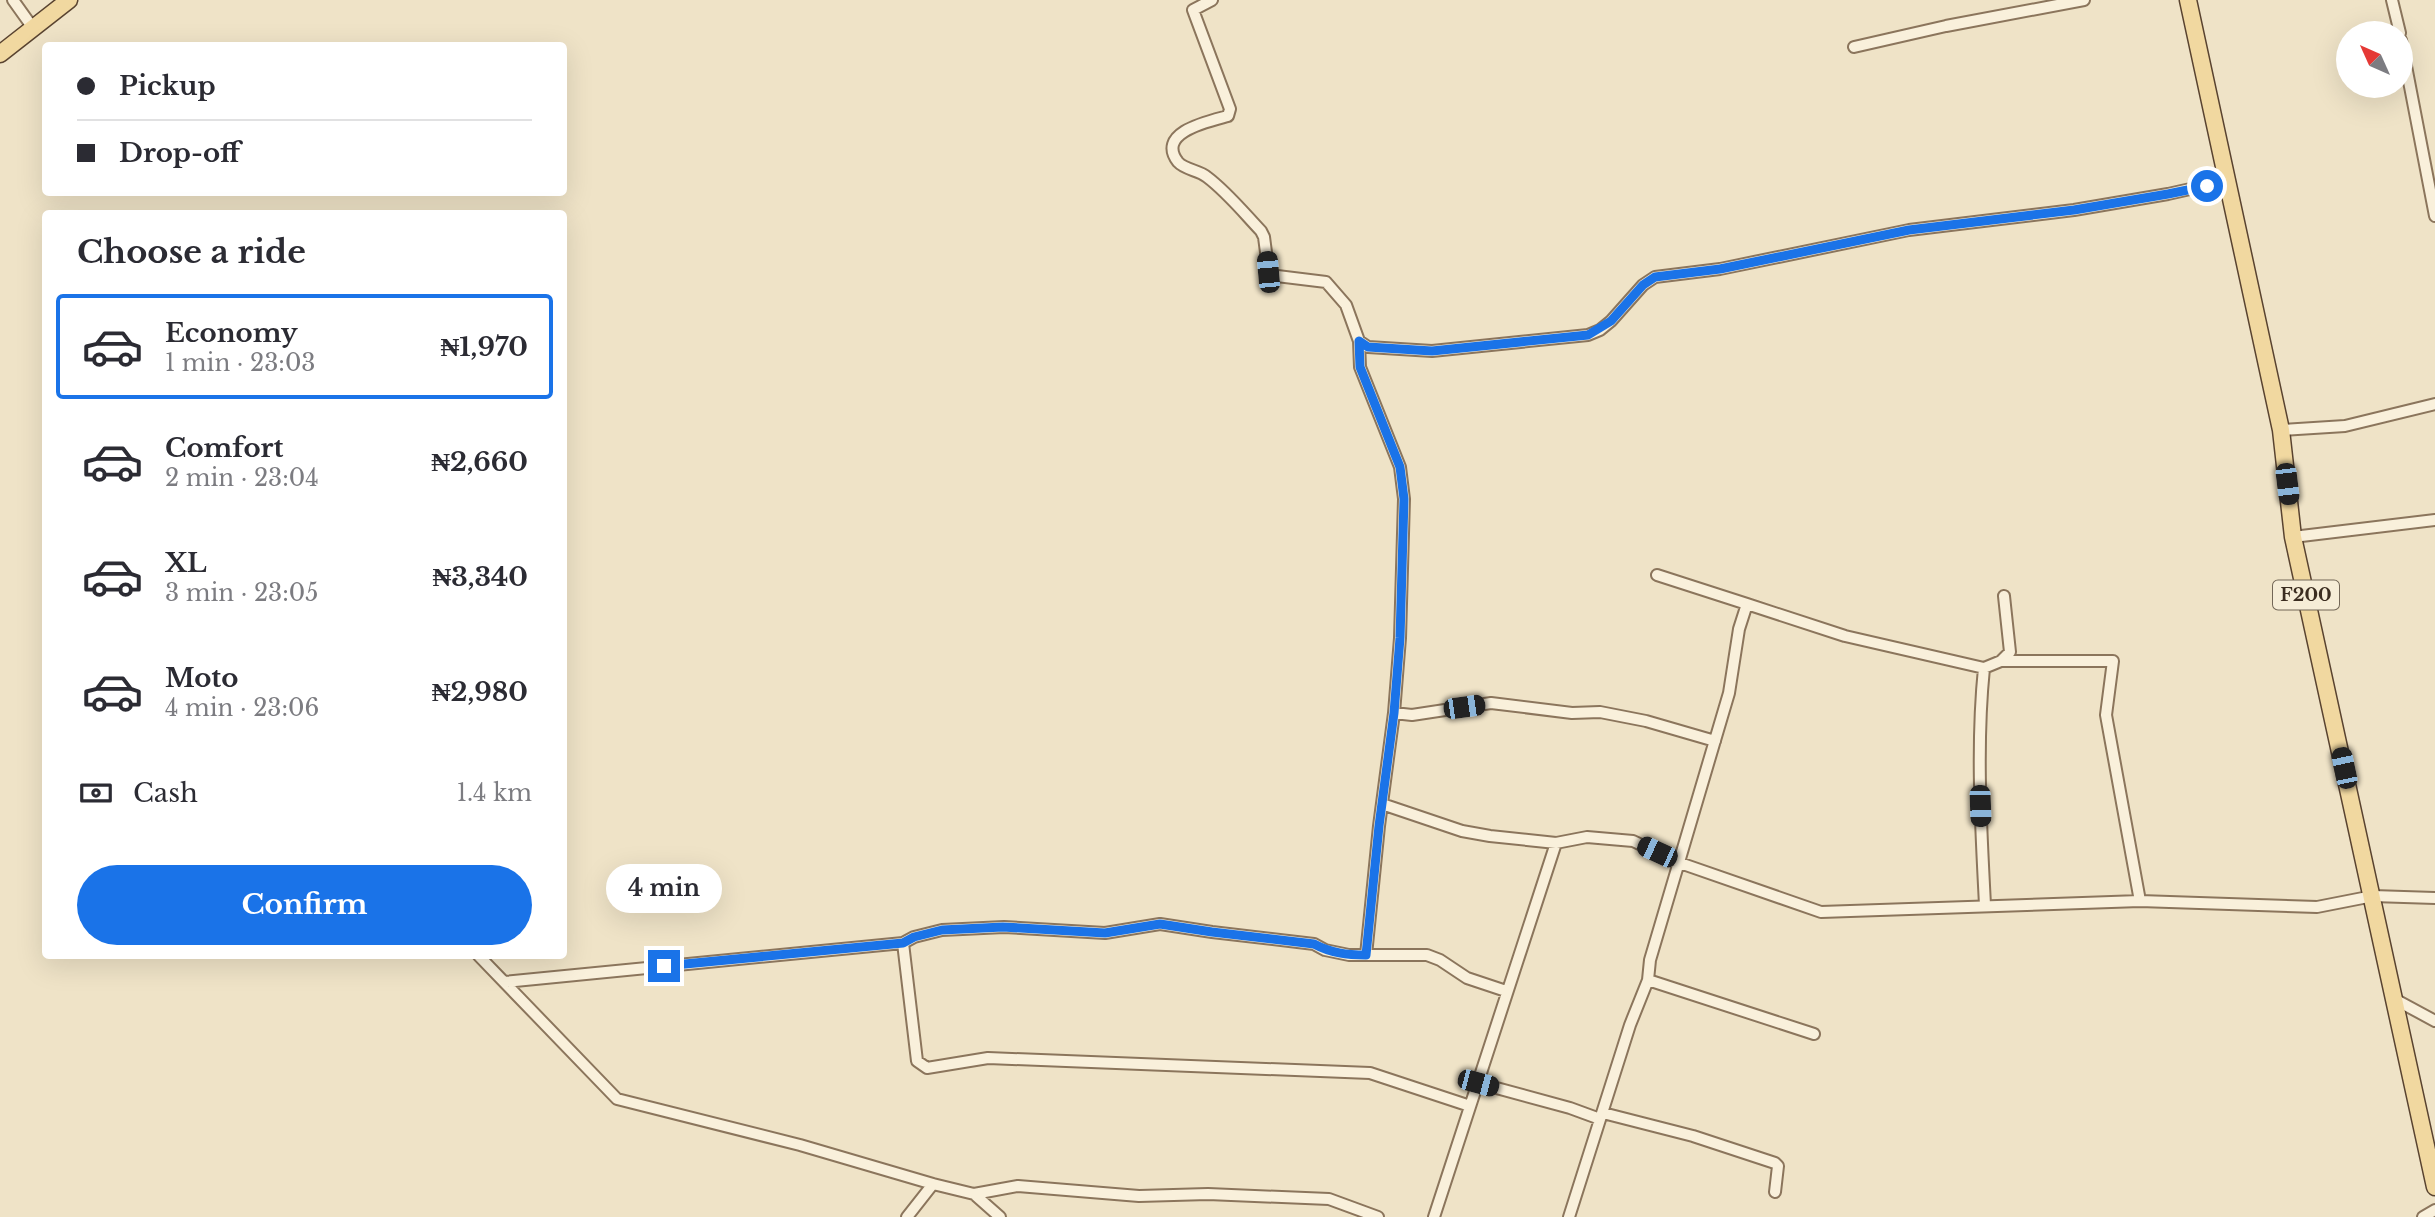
<!DOCTYPE html>
<html lang="en">
<head>
<meta charset="utf-8">
<style>
  :root { --surface:#fff; --page:#f7f7f7; --text:#2b2b33; --muted:#7c7c81; --line:#e1e1e2; --accent:#1a73e8 }
  body { margin:0; font-family:"Libre Baskerville",serif; background:var(--page); color:var(--text); height:100vh; display:flex; flex-direction:column; font-size:26px; white-space:nowrap }
  * { box-sizing:border-box; margin:0 }
  p { font-size:23px; color:var(--muted) }
  .icon { flex:none; width:38px; height:38px; fill:none; stroke:currentColor; stroke-width:2; stroke-linecap:round; stroke-linejoin:round }
  .map { position:relative; flex:1; overflow:hidden }
  .side { position:absolute; left:42px; top:210px; width:525px; height:749px; display:flex; flex-direction:column; background:var(--surface); border-radius:7px; box-shadow:0 7px 28px #0002 }
  .side>* { flex:none }
  .hud { position:absolute; left:42px; top:42px; width:525px; height:154px; border-radius:7px; box-shadow:0 7px 28px #0002; display:grid; align-content:center; height:154px; padding:0 35px; background:var(--surface) }
  .needle { width:46px; rotate:315deg }
  .fabs { position:absolute; left:2336px; top:21px; display:grid; gap:14px }
  .fabs a { display:grid; place-items:center; width:77px; height:77px; border-radius:50%; background:var(--surface); box-shadow:0 7px 28px #0002; font-size:35px }
  .end { position:absolute; width:32px; height:32px; margin:-16px; border:9px solid #1a73e8; background:#fff; box-shadow:0 0 0 4px #fff }
  .from { border-radius:50% }
  .bubble { position:absolute; height:49px; border-radius:24px; background:var(--surface); box-shadow:0 7px 28px #0002; font-size:23px; font-weight:700; line-height:49px; text-align:center }
  .car { position:absolute; width:21px; height:42px; margin:-21px -10px; border-radius:9px; box-shadow:0 0 5px 2px #0007; background:linear-gradient(#222 24%,#8ab4d8 0 40%,#222 0 76%,#8ab4d8 0 86%,#222 0) }
  .hud b { display:flex; align-items:center; gap:24px; height:66px; font-size:26px }
  .hud b+b { border-top:2px solid var(--line) }
  .hud i { width:18px; height:18px; background:var(--text) }
  ul { padding:0; list-style:none }
  li { display:flex; align-items:center; gap:21px; height:105px; margin:0 14px 10px; padding:0 21px; border:4px solid transparent; border-radius:7px }
  li div { flex:1 }
  li b { display:block; font-size:26px }
  li em { font-style:normal; font-weight:700 }
  li.active { border-color:var(--accent) }
  li>.icon { width:63px; height:63px; stroke-width:1.5 }
  h2 { padding:0 35px; font-size:32px; line-height:84px }
  .pay { display:flex; align-items:center; gap:18px; height:77px; padding:0 35px; font-size:26px }
  .pay p { margin-inline-start:auto }
  .primary-button { display:flex; gap:14px; margin-top:auto; padding:14px 35px }
  .primary-button a { flex:1; height:80px; border-radius:42px; background:var(--accent); color:#fff; font-size:28px; font-weight:700; line-height:80px; text-align:center }
  .map>svg:first-child { display:block }
</style>
</head>
<body>
<div class="map">
<svg width="2435" height="1217" viewBox="0 0 2435 1217">
  <rect width="100%" height="100%" fill="#efe3c7"/>
  <g fill="none" stroke-linecap="round" stroke-linejoin="round">
    <defs>
      <path id="minor" d="M13,0L33,28
        M1212,0L1193,10L1230,109L1228,116C1210,121 1155,132 1178,162C1185,170 1199,170 1207,177C1227,192 1244,213 1261,231L1264,237L1269,275L1326,282L1346,305L1359,341L1368,347L1432,351L1588,335L1600,330L1611,321L1643,285L1655,277L1720,269L1909,230L2074,210L2168,194L2226,181
        M2392,0L2400,33
        M2401,40L2435,216
        M1854,47L1946,26L2084,0
        M1359,341L1360,367L1400,467L1404,499L1400,638L1394,713L1379,826L1366,955
        M2281,430L2345,426L2435,404
        M2293,537L2435,520
        M1747,604L1845,636L1984,668
        M2001,661H2113L2106,715L2140,901
        M1394,713L1412,715L1491,703L1572,713L1600,712L1646,721L1715,741
        M1382,804L1462,831L1490,836L1556,843L1587,837L1633,841L1680,863L1821,912L2140,901L2317,907L2373,896L2435,898
        M1985,905C1981,826 1976,747 1984,668L2001,661L2010,652L2004,596
        M903,943L917,1061L927,1068L988,1058L1370,1073L1470,1106
        M479,956L617,1099L800,1145L933,1184L974,1194L1000,1217
        M1648,980L1814,1034
        M504,982L903,943L914,937L942,930L1004,927L1105,933L1160,924L1212,932L1314,944L1325,950L1349,955H1427L1440,960L1467,978L1506,991
        M2396,1000L2435,1021
        M1478,1083L1570,1108L1600,1119
        M1603,1113L1693,1136L1775,1163L1778,1166L1775,1192
        M974,1194L1018,1186L1139,1196L1208,1194L1329,1199L1378,1217
        M907,1217L933,1184
        M1434,1217L1556,843
        M1569,1217L1630,1025L1648,980L1650,960L1729,693L1739,629L1747,604L1657,575
        M2423,1217L2435,1210"/>
      <path id="primary" d="M2188,0L2281,430L2293,537L2435,1187
        M0,54L69,0"/>
    </defs>
    <use href="#minor" stroke="#8b755c" stroke-width="14"/>
    <use href="#primary" stroke="#594330" stroke-width="19"/>
    <use href="#minor" stroke="#f9f0db" stroke-width="10"/>
    <use href="#primary" stroke="#f1d8a0" stroke-width="16"/>
  </g>
  <g fill="none" stroke-linecap="round" stroke-linejoin="round">
    <path stroke="#1a73e8" stroke-width="9" d="M664,966L903,943L914,937L942,930L1003,927L1105,933L1160,924L1212,932L1314,944C1331,953 1347,955 1366,955L1379,826L1394,713L1400,638L1404,499L1400,467L1360,367L1359,341L1368,347L1432,351L1588,335L1611,321L1643,285L1655,277L1720,269L1909,230L2074,210L2168,194L2207,186"/>
  </g>
  <g text-anchor="middle" dominant-baseline="central" stroke-width="5" stroke-linejoin="round" paint-order="stroke">
    <rect fill="#f6edd7" stroke="#736757" stroke-width="2" x="2273" y="580.5" width="66" height="29" rx="5"/>
    <g font-size="18" font-weight="bold" fill="#3b2d20">
      <text x="2306" y="595">F200</text>
    </g>
  </g>
</svg>
<div class="fabs">
<a><svg class="needle" viewBox="-14 -14 28 28"><path d="M0-13l5 13h-10z" fill="#e53935"/><path d="M0 13l5-13h-10z" fill="#7c7c81"/></svg></a>
</div>
<i class="end from" style="left:2207px;top:186px"></i>
<i class="end" style="left:664px;top:966px"></i>
<div class="bubble" style="left:606px;top:864px;width:116px">4 min</div>
<i class="car" style="left:1268px;top:272px;rotate:355deg"></i>
<i class="car" style="left:2287px;top:484px;rotate:173deg"></i>
<i class="car" style="left:1464px;top:707px;rotate:82deg"></i>
<i class="car" style="left:2344px;top:768px;rotate:348deg"></i>
<i class="car" style="left:1980px;top:806px;rotate:178deg"></i>
<i class="car" style="left:1657px;top:852px;rotate:295deg"></i>
<i class="car" style="left:1478px;top:1083px;rotate:105deg"></i>
<div class="hud">
<b><i class="from"></i>Pickup</b>
<b><i></i>Drop-off</b>
</div>
<section class="side">
<h2>Choose a ride</h2>
<ul>
<li class="active"><svg class="icon" aria-label="car" viewBox="0 0 24 24"><path d="M5 17H2v-5l4-1 3-4h7l3 4 3 1v5h-3M9 17h6M6 11h13"/><circle cx="7" cy="17" r="2"/><circle cx="17" cy="17" r="2"/></svg><div><b>Economy</b><p>1 min · 23:03</p></div><em>₦1,970</em></li>
<li><svg class="icon" aria-label="car" viewBox="0 0 24 24"><path d="M5 17H2v-5l4-1 3-4h7l3 4 3 1v5h-3M9 17h6M6 11h13"/><circle cx="7" cy="17" r="2"/><circle cx="17" cy="17" r="2"/></svg><div><b>Comfort</b><p>2 min · 23:04</p></div><em>₦2,660</em></li>
<li><svg class="icon" aria-label="car" viewBox="0 0 24 24"><path d="M5 17H2v-5l4-1 3-4h7l3 4 3 1v5h-3M9 17h6M6 11h13"/><circle cx="7" cy="17" r="2"/><circle cx="17" cy="17" r="2"/></svg><div><b>XL</b><p>3 min · 23:05</p></div><em>₦3,340</em></li>
<li><svg class="icon" aria-label="car" viewBox="0 0 24 24"><path d="M5 17H2v-5l4-1 3-4h7l3 4 3 1v5h-3M9 17h6M6 11h13"/><circle cx="7" cy="17" r="2"/><circle cx="17" cy="17" r="2"/></svg><div><b>Moto</b><p>4 min · 23:06</p></div><em>₦2,980</em></li>
</ul>
<div class="pay"><svg class="icon" aria-label="cash" viewBox="0 0 24 24"><path d="M3 7h18v10H3z"/><circle cx="12" cy="12" r="2"/></svg>Cash<p>1.4 km</p></div>
<div class="primary-button"><a>Confirm</a></div>
</section>
</div>
</body>
</html>
